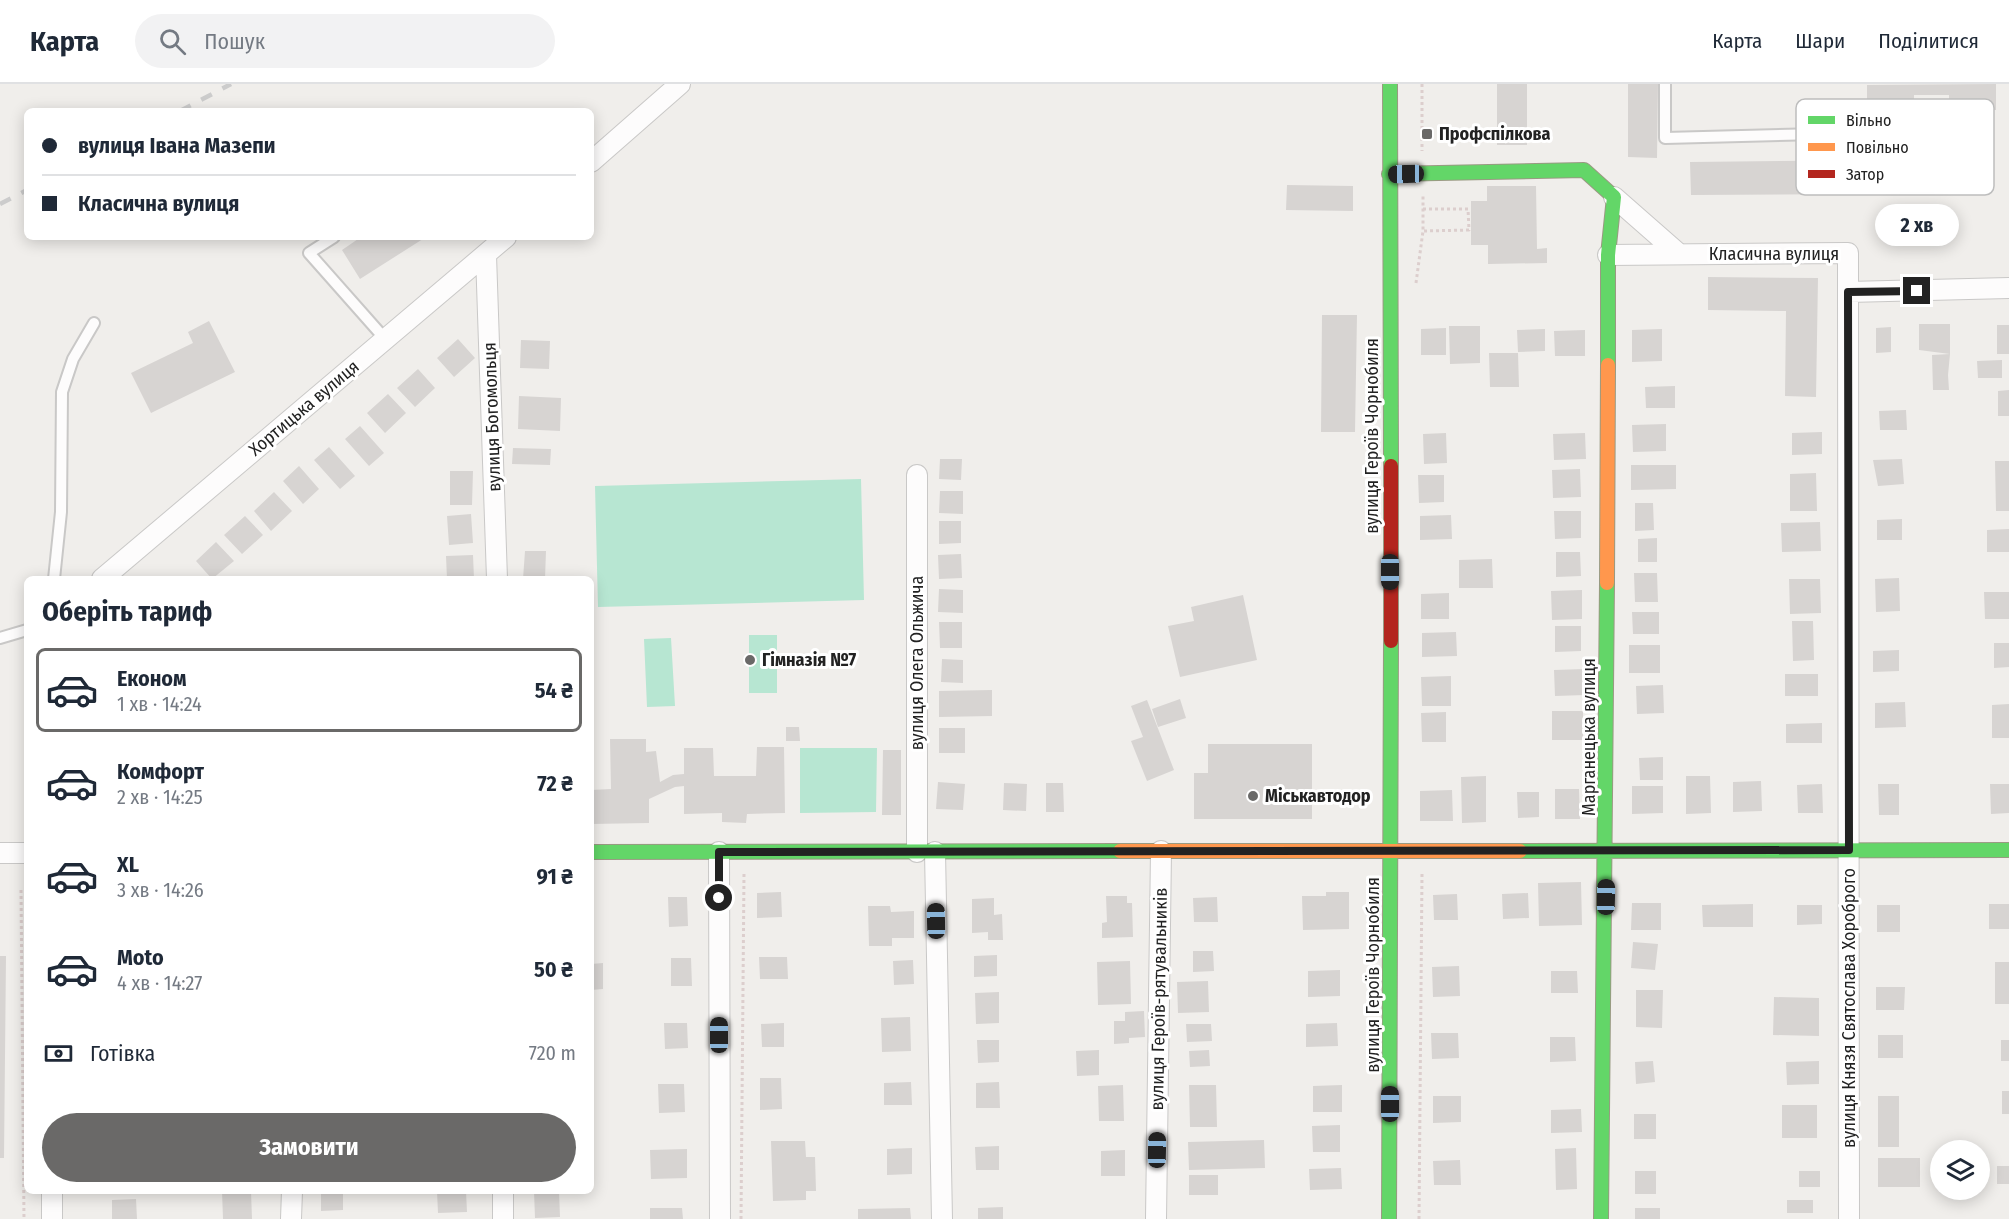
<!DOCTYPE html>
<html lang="uk">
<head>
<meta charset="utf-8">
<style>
  :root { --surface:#fff; --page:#f2f2f3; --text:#1f2937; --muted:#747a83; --line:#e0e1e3; --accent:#6a6968 }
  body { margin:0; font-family:"Fira Sans Condensed",sans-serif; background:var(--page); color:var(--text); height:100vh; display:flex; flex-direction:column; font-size:22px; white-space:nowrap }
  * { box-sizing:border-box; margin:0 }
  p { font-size:20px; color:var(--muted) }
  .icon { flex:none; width:33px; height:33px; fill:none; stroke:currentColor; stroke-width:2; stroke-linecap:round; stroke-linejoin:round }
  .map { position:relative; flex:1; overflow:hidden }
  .sheet { position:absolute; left:24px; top:492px; width:570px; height:618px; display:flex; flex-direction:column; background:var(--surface); border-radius:9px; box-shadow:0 3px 15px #0003 }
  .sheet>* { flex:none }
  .hud { position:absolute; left:24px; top:24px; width:570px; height:132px; border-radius:9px; box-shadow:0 3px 15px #0003; display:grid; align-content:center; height:132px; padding:0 18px; background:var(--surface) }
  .buttons { position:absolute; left:1930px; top:1056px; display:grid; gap:12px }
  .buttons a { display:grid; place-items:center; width:60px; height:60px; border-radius:50%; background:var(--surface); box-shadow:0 3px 15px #0003; font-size:30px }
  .end { position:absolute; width:27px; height:27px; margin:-14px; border:8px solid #222; background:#fff; box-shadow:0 0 0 3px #fff }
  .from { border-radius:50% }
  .bubble { position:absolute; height:42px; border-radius:21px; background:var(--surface); box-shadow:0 3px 15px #0003; font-size:20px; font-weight:700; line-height:42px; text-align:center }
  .car { position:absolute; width:18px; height:36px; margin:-18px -9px; border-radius:8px; box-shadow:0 0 4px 2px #0007; background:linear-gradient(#222 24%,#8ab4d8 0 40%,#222 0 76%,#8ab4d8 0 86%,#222 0) }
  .hud b { display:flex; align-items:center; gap:21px; height:57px; font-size:22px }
  .hud b+b { border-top:2px solid var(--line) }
  .hud i { width:15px; height:15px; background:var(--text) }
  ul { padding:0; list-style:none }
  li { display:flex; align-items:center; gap:18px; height:84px; margin:0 12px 9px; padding:0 6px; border:3px solid transparent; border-radius:9px }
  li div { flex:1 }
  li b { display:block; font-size:22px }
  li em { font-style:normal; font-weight:700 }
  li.current { border-color:var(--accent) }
  li>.icon { width:54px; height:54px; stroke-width:1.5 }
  h2 { padding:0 18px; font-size:27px; line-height:72px }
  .pay { display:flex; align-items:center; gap:15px; height:66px; padding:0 18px; font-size:22px }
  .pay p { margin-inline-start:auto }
  .primary-button { display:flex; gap:12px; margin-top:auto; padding:12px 18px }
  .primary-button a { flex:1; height:69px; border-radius:36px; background:var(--accent); color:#fff; font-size:24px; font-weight:700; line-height:69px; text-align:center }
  header { display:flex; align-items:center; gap:36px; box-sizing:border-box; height:84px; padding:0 30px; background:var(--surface); border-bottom:2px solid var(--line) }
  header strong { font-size:28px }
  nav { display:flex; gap:33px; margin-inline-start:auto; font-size:21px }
  .search { width:420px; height:54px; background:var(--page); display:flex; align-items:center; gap:15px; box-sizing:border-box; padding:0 21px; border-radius:33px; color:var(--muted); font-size:22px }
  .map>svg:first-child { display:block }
</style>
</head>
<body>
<header>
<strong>Карта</strong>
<div class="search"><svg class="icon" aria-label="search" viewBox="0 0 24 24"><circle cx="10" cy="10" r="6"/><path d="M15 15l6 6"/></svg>Пошук</div>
<nav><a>Карта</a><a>Шари</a><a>Поділитися</a></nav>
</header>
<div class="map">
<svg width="2009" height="1135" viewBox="0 0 2009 1135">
  <rect width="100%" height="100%" fill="#f0eeeb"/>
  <path fill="#b7e6d2" d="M861,395L864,516L598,523L595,402Z
    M749,551H777V609H749Z
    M671,554L675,622L647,623L644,555Z
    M800,664H877L876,728L800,729Z"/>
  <path fill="#d7d4d2" d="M1497,0H1527V61H1497Z
    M1628,0H1658L1657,74L1628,73Z
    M1996,0V26L1965,25V67H1941V26H1949V11H1914V27H1867V1Z
    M1882,76V110L1691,111L1690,78Z
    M1287,101L1353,102V127L1286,126Z
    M1487,102H1536L1537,165L1547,164V179L1488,180V161H1471V117H1487Z
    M361,153H426L360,195L342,166Z
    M1708,193L1818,194L1816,313L1785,312L1786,227L1708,226Z
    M1322,231H1357L1355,348H1321Z
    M209,237L235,288L151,329L131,289L193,259L188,248Z
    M1919,240H1950V270L1948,291L1949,306H1933L1932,271L1950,270L1919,266Z
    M1997,241H2009V270H1997Z
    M1449,242H1480V279L1450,280Z
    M1891,243V268L1876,269V244Z
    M1446,244V271H1421V245Z
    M1545,245V267L1518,268L1517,246Z
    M1662,245V277L1632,278V246Z
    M1585,246V272H1555L1554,247Z
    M458,255L475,274L454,293L437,274Z
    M521,256L550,257L549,285L520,284Z
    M1489,269H1518L1519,303H1490Z
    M2002,276V294H1978L1977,277Z
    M418,285L435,304L415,323L397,304Z
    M1675,302V324H1646L1645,303Z
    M2009,306V332H1998V307Z
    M388,310L406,329L385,349L367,329Z
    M519,312L561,314L560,347L518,345Z
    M1906,326L1907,346H1880L1879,327Z
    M1666,340V367L1633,368L1632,341Z
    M360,342L384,369L369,382L345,355Z
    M1822,348V370L1792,371V349Z
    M1446,349L1447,379L1424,380L1423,350Z
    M1585,349L1586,375L1554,376L1553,350Z
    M329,363L355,392L340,405L314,376Z
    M513,364L551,365L550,381L512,380Z
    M940,375H962L961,396L939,395Z
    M1902,375L1904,400L1878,402L1873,376Z
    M1995,377H2009V427H1996Z
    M1631,381H1676V405L1631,406Z
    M299,382L319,405L303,420L283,397Z
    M1580,385L1581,413L1553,414L1552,386Z
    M450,387H473L472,421H450Z
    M1816,389L1817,427H1790V390Z
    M1418,391H1444V418L1419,419Z
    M940,407H963V430L939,429Z
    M274,408L292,427L271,447L254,427Z
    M1635,419H1653L1654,446L1635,447Z
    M1554,427H1581V454L1555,455Z
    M471,430L473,459L449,461L447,432Z
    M1451,431L1452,455L1420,456V432Z
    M245,432L263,451L242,470L224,451Z
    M1902,435V456H1877V436Z
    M939,437H961V459L939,460Z
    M1820,438L1821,467L1782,468L1781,439Z
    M2009,445V468H1987V446Z
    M1657,454V478H1638V455Z
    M216,458L234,477L212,495L196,477Z
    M525,467H546L545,495H523Z
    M1556,468H1580L1581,492L1556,493Z
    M961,470L962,494L939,495L938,471Z
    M473,471L474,495H447L446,472Z
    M1492,475L1493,504H1459V476Z
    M1634,489H1657L1658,518H1635Z
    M1899,494L1900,527L1876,528L1875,495Z
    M1789,495H1820L1821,529L1790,530Z
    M939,505L963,506V529L938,528Z
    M1582,506V535L1552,536L1551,507Z
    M1984,508H2009V535H1985Z
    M1449,509V535H1421V510Z
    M1243,511L1257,576L1180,593L1168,542L1194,537L1191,523Z
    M1632,528H1659V550H1633Z
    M1792,537H1813L1814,576L1793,577Z
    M939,538H962V564H940Z
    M1555,542H1581V567L1555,568Z
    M1456,548L1457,572L1422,573V549Z
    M1994,559H2009V583L1994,584Z
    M1629,561H1660V589H1629Z
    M1899,566V587L1873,588V567Z
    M942,575L963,576V599L941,598Z
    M1585,585V611L1555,612L1554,586Z
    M1785,590H1818V612H1785Z
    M1451,592V622H1422L1421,593Z
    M1663,601L1664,629L1637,630L1636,602Z
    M992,606V632L939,633V607Z
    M1180,615L1186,634L1158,643L1152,625Z
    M1147,616L1174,686L1147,697L1131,657L1143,653L1131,622Z
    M1905,618L1906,643L1875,644V619Z
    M2009,620V654H1992V621Z
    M1552,627H1583V656H1552Z
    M1446,628V658H1422L1421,629Z
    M1822,639V659H1786V640Z
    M786,643H799L800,657H786Z
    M939,644H965V669H939Z
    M610,655H646V668L656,667L660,698L673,691L684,690V664H713L714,692H756L757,663H784L785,729L747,730L746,739L722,738V729L684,730V702L675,703L649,715V739L591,740V706L611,705Z
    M1208,660H1312V735H1194V689H1208Z
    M883,666H901V731H882Z
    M1663,673V696H1640L1639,674Z
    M1486,692V738L1462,739L1461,693Z
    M1686,692H1710L1711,729L1686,730Z
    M1761,697L1762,727L1733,728V698Z
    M938,698L965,700L963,726L936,725Z
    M1004,699L1027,700L1026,727L1003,726Z
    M1046,699H1063L1064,728H1046Z
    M1822,700L1823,729H1798L1797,701Z
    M1878,700H1899V731H1879Z
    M1990,700H2009V729L1991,730Z
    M1632,702H1663V729L1632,730Z
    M1555,705H1579L1580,735H1555Z
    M1452,706L1453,737H1420V707Z
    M1517,708H1539V733L1518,734Z
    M1581,798L1582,841L1539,842L1538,799Z
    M781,808L782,833L757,834V809Z
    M1326,808H1349V845L1303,846L1302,812H1326Z
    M1528,809L1529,834L1503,835L1502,810Z
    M1457,810L1458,836H1434L1433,811Z
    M1106,812H1127V819H1132L1133,853L1102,854V839L1107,838Z
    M668,813H687L688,842L669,843Z
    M1217,813L1218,838H1194L1193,814Z
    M994,814V831L1002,830L1003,856H988V848L972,849V815Z
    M1632,819H1661V846H1631Z
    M1753,820V843H1703L1702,821Z
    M1989,820H2009V845H1989Z
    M1797,821H1822V840L1797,841Z
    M1877,821H1900V848H1877Z
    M868,822H890L891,828L914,827V854H892V862H869Z
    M1633,858L1658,860L1655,886L1631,884Z
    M1193,867H1213L1214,887L1193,888Z
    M997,871V892L974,893V872Z
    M0,872H6L4,1074H0Z
    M759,873H787L788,895H760Z
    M671,874H691L692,902H671Z
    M913,876L914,900L894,901L893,877Z
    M1130,877L1131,920L1098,921L1097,878Z
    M1995,878H2009V920H1995Z
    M603,879V905L591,906V880Z
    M1459,882L1460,912L1433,913L1432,883Z
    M1340,886V912L1308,913V887Z
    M1551,887H1577L1578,909H1551Z
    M1208,897L1209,928L1178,929L1177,898Z
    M1876,903H1905L1904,926H1876Z
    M1636,906H1663L1662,944L1636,943Z
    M999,908V939L976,940L975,909Z
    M1774,913L1819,914V952L1773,951Z
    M1144,927L1145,953L1129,954V959L1114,960V937H1125V928Z
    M910,933L911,967L882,968L881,934Z
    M664,939H687L688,964L665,965Z
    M784,939V963H762L761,940Z
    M1337,939L1338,962L1306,963V940Z
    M1186,940H1211L1212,957L1187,958Z
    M1431,949H1458L1459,974L1432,975Z
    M1878,951H1903V974H1878Z
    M1550,953H1575L1576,977L1550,978Z
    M977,956H999V978L978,979Z
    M2001,956H2009V977H2001Z
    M1099,966V991L1077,992L1076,967Z
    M1209,966L1210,982L1190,983L1189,967Z
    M1653,977L1655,998L1636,1000L1635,978Z
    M1819,977V1000L1787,1001L1786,978Z
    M760,994H781L782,1025L760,1026Z
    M911,998L912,1021H884V999Z
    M999,998L1000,1024H976V999Z
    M658,1000H684L685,1028L659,1029Z
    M1123,1001L1124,1037H1099L1098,1002Z
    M1189,1001H1216L1217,1043H1190Z
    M1342,1001V1028H1313V1002Z
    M2002,1007H2009V1030H2002Z
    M1433,1012H1461V1038L1433,1039Z
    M1878,1012H1899V1063H1878Z
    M1782,1021H1817V1054H1782Z
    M1581,1025L1582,1048L1551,1049V1026Z
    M1634,1030H1656V1055H1634Z
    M1340,1041V1068H1313L1312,1042Z
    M1264,1056L1265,1084L1189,1086L1188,1058Z
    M771,1057H805L806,1073H815L816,1107H806V1116L773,1117Z
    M999,1062V1086H976L975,1063Z
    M912,1064V1090L887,1091V1065Z
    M1576,1064L1577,1105L1556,1106L1555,1065Z
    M687,1065V1094L651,1095L650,1066Z
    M1125,1066V1092H1101V1067Z
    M1878,1074H1920V1103H1878Z
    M1460,1076L1461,1101H1434L1433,1077Z
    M1997,1082H2009V1100H1997Z
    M1341,1084L1342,1105L1310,1106L1309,1085Z
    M1635,1087H1656V1110H1635Z
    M1799,1087H1820V1103H1799Z
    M1189,1091H1218V1111H1189Z
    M222,1107H251L252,1135H223Z
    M321,1107H343V1126L321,1127Z
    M437,1107H466L467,1128L438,1129Z
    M534,1107H559L560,1133L535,1134Z
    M136,1115L137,1135H112V1116Z
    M1787,1116H1813V1129H1787Z
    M1003,1123V1135H978V1124Z
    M650,1124H682L683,1135H650Z
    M910,1124L911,1135H858V1125Z
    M1635,1124H1660V1135H1635Z"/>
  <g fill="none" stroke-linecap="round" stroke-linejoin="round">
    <defs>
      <path id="lane" d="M1665,0V54L1859,49
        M334,153L309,169L386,256
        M54,495L61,428L62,308L73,275L94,239
        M0,554L27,546"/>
      <path id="street" d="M591,78L680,0
        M1614,113L1679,170
        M486,171L497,495
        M1608,171L1848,169V208L2009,204
        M1848,208L1849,1135
        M917,391V768
        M102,495L506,153
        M719,768L720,1135
        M935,768L942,1135
        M0,769H27
        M52,1107V1135
        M503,1107V1135
        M291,1135L292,1107
        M1156,1135L1161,767"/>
      <path id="fast" d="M1390,0L1391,382
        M1389,90L1584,86L1614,113L1608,171V281
        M1520,767L2009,766
        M591,768L1120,767
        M1389,1135L1391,557
        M1601,1135L1607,499"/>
      <path id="slow" d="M1607,499L1608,281
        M1120,767H1520"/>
      <path id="jam" d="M1391,382V557"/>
    </defs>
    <use href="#lane" stroke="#c9c8c7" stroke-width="14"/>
    <use href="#street" stroke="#c9c8c7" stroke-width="22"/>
    <use href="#fast" stroke="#999a82" stroke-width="16"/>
    <use href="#slow" stroke="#999a82" stroke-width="16"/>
    <use href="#jam" stroke="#999a82" stroke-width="16"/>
    <path stroke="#dccecd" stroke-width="3" stroke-dasharray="3 3" stroke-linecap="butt" d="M1422,0V67
      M1423,125H1468L1469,146L1423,147
      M1416,199L1423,147V110
      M21,806L24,1135
      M741,1135L744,789
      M1419,1135L1422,790"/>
    <use href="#lane" stroke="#fdfcfc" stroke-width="10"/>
    <use href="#street" stroke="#fdfcfc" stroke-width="20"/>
    <use href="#fast" stroke="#63d668" stroke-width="14"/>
    <use href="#slow" stroke="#ff974d" stroke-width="14"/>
    <use href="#jam" stroke="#b3261e" stroke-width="14"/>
    <path stroke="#ccc" stroke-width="4.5" stroke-dasharray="12 12" stroke-linecap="butt" d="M180,27L231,0
      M0,120L27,106"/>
  </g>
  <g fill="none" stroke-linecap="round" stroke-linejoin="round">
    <path stroke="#222" stroke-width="8" d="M719,814V768L1849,766L1848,208L1917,207"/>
  </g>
  <g fill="#6a6968" stroke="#fff" stroke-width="2">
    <rect x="1421" y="44" width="12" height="12" rx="3"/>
    <circle cx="750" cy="576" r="6"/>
    <circle cx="1253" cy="712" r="6"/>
  </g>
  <g text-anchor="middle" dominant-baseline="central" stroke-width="6" stroke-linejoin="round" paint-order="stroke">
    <g font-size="18" font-weight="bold" fill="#222" stroke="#fff" text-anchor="start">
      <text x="1439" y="50">Профспілкова</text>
      <text x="762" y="576">Гімназія №7</text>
      <text x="1265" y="712">Міськавтодор</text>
    </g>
    <g font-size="18" fill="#222" stroke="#fff">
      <text x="1774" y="170">Класична вулиця</text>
      <text transform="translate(304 324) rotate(-40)">Хортицька вулиця</text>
      <text transform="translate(492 333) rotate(-92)">вулиця Богомольця</text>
      <text transform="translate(1372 352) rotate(-90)">вулиця Героїв Чорнобиля</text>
      <text transform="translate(917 579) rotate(-90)">вулиця Олега Ольжича</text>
      <text transform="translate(1589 653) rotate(-90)">Марганецька вулиця</text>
      <text transform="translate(1373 891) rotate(-90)">вулиця Героїв Чорнобиля</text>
      <text transform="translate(1159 915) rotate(-89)">вулиця Героїв-рятувальників</text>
      <text transform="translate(1849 924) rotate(-90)">вулиця Князя Святослава Хороброго</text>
    </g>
  </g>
  <rect x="1796" y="15" width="198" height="96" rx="9" fill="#fff" stroke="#bdbdbd" stroke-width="1.5"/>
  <rect x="1808" y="32" width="27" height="8" fill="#63d668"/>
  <rect x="1808" y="59" width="27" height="8" fill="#ff974d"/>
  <rect x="1808" y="86" width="27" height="8" fill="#b3261e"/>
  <g font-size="16" fill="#222">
    <text x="1846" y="42">Вільно</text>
    <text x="1846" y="69">Повільно</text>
    <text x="1846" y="96">Затор</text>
  </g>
</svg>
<div class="buttons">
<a><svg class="icon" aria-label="layers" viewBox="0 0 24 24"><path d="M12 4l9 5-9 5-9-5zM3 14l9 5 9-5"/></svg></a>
</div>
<i class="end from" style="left:719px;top:814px"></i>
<i class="end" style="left:1917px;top:207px"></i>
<div class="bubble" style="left:1875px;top:120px;width:84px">2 хв</div>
<i class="car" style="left:1406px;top:90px;rotate:269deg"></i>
<i class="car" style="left:1390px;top:488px;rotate:180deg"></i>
<i class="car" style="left:1606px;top:813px;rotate:1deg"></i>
<i class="car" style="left:936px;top:837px;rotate:359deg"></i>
<i class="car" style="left:719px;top:951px;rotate:0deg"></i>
<i class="car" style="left:1390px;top:1020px;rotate:0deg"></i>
<i class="car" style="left:1157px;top:1066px;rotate:1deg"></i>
<div class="hud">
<b><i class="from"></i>вулиця Івана Мазепи</b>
<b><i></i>Класична вулиця</b>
</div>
<section class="sheet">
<h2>Оберіть тариф</h2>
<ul>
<li class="current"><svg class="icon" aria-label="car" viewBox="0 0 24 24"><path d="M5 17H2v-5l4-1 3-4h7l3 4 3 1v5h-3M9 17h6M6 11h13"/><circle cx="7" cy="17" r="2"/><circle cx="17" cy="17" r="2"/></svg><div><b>Економ</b><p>1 хв · 14:24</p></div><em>54 ₴</em></li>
<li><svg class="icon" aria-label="car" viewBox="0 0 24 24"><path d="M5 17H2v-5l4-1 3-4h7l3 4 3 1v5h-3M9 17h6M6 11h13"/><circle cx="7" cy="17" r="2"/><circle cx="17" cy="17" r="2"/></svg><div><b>Комфорт</b><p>2 хв · 14:25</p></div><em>72 ₴</em></li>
<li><svg class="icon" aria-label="car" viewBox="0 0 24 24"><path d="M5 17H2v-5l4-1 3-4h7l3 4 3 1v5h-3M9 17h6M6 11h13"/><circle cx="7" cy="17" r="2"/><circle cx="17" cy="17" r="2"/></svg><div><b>XL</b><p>3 хв · 14:26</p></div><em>91 ₴</em></li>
<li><svg class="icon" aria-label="car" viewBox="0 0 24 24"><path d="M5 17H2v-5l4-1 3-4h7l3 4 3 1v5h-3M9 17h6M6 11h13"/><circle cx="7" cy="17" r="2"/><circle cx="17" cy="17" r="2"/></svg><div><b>Moto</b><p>4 хв · 14:27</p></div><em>50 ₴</em></li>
</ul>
<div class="pay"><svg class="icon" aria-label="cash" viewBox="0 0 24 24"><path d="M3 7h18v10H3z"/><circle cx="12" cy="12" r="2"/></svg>Готівка<p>720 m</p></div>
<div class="primary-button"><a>Замовити</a></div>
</section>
</div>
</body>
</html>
